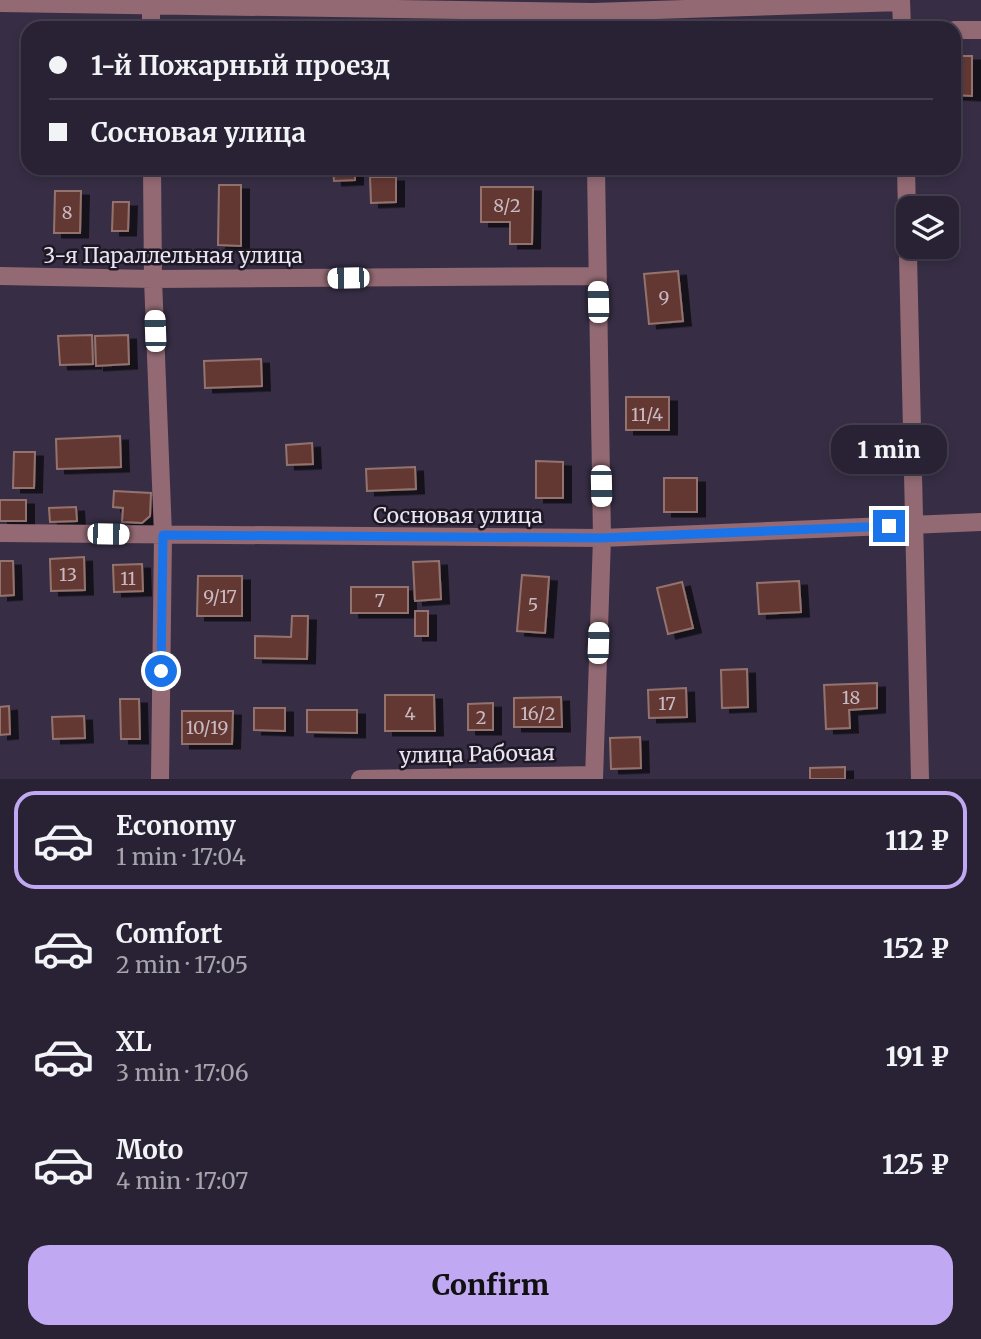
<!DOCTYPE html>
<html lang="en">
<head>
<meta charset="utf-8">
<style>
  :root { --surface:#292234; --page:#312a3c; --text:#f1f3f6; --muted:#a5a4ac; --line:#453f4f; --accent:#c1a8f3 }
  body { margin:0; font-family:Merriweather,serif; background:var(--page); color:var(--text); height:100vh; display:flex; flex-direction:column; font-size:26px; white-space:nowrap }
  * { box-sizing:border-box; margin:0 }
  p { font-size:23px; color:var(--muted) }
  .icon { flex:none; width:38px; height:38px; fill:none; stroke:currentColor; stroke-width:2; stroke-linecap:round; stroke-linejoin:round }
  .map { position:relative; height:779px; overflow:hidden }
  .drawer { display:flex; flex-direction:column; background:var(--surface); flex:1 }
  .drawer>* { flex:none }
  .guide { position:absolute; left:21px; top:21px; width:940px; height:154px; border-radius:21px; box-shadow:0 4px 10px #0003,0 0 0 2px var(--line); display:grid; align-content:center; height:154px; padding:0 28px; background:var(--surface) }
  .controls { position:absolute; left:896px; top:196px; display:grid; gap:14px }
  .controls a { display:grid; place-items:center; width:63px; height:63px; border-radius:14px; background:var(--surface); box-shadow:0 4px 10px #0003,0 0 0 2px var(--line); font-size:35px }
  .end { position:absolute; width:32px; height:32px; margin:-16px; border:9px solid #1a73e8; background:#fff; box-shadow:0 0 0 4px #fff }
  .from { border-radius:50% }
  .bubble { position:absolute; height:49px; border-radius:21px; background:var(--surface); box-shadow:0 4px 10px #0003,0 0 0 2px var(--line); font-size:23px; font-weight:800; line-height:49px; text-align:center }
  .car { position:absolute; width:21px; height:42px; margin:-21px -10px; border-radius:9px; box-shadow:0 0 5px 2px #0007; background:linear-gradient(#fff 24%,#345 0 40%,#fff 0 76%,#345 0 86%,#fff 0) }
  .guide b { display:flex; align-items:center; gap:24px; height:66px; font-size:26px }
  .guide b+b { border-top:2px solid var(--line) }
  .guide i { width:18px; height:18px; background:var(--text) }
  ul { padding:12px 0 0; list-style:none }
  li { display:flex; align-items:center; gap:21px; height:98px; margin:0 14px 10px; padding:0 14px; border:4px solid transparent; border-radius:21px }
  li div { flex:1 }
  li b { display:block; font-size:26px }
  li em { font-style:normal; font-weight:800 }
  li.active { border-color:var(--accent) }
  li>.icon { width:63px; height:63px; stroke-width:1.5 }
  .action { display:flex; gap:14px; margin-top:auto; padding:14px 28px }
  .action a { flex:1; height:80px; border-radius:21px; background:var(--accent); color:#111; font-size:28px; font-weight:800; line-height:80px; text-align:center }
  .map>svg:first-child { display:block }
</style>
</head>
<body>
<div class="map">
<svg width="981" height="779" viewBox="0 0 981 779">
  <defs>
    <filter id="shadow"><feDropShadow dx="8" dy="4.5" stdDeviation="0" flood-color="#0009"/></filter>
  </defs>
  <rect width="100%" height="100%" fill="#372e45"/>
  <path fill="#633933" stroke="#94736e" stroke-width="2" filter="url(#shadow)" d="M954,56H972V96L954,95Z
    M333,168H355V180L334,181Z
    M370,177H396V202L371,203Z
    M219,185H241V246L218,245Z
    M481,187H533L532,244H510V222H481Z
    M55,191H81L80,233H54Z
    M113,202H129L128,231H112Z
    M678,271L683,321L649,324L644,274Z
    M92,335L93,364L60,365L58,336Z
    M128,335L129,364L96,366L95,336Z
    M261,359L262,386L205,388L204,361Z
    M626,397H669V430H626Z
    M120,436L121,467L57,469L56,439Z
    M312,443L313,464L287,465L286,445Z
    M14,452H35L34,488H13Z
    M536,461L563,462V498H536Z
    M415,467L416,489L367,491L366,469Z
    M664,478H697V512H664Z
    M114,491L151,493L150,516L142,523L122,522L123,508L113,507Z
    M0,500H26V521H0Z
    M76,507L77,521L50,522L49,508Z
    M84,557L85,590L51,591L50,559Z
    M0,561H13L14,595L0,596Z
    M439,561L441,599L415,601L413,562Z
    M142,564L143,591L114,592L113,565Z
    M522,575L549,577L545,633L517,631Z
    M198,576H242V616H197Z
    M799,581L801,612L759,614L757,583Z
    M682,582L693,628L668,634L657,588Z
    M351,587H408V613H351Z
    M415,611H428V636H415Z
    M292,616H308L307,659L255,658V636L291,637Z
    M747,669L748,707L722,708L721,670Z
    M877,683V708L849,710L850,728L826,729L824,685Z
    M686,688L687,717L649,718L648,690Z
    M385,695H434L435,731H385Z
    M561,697L562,727H514V698Z
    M120,699H139L140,739H121Z
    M493,703V730H468V704Z
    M9,706L10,734L0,735V707Z
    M254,708H285V731L254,730Z
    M307,710H357V733L307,732Z
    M182,711H233L232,744H182Z
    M84,716L85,738L53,739L52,717Z
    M640,737L641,768L611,769L610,738Z
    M845,767V779H810V768Z"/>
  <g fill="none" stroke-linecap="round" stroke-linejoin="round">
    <path stroke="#936a74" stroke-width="18" d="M151,0V28
      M901,0L902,28
      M0,3L593,12L901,2
      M954,30H981
      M152,168L153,279L163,535L160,779
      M906,168L920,779
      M0,276L153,279L598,276
      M0,533L602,538L981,522
      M360,779L594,775
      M594,779L602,538L596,168"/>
  </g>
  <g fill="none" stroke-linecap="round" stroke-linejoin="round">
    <path stroke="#1a73e8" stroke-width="9" d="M161,671L163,535L601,538L889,526"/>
  </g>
  <g text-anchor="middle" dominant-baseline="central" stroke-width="5" stroke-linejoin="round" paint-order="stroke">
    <g font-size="18" fill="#c8b9c3">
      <text x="507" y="205">8/2</text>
      <text x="67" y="212">8</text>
      <text x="664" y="297">9</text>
      <text x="647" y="414">11/4</text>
      <text x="68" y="574">13</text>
      <text x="128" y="578">11</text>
      <text x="220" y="596">9/17</text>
      <text x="380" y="600">7</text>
      <text x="533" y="604">5</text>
      <text x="851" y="697">18</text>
      <text x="667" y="703">17</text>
      <text x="410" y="713">4</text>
      <text x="538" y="713">16/2</text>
      <text x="481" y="717">2</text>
      <text x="207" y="727">10/19</text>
    </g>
    <g font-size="21" fill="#e9e4f3" stroke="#1d1823">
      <text x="173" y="255">3-я Параллельная улица</text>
      <text x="458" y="515">Сосновая улица</text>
      <text transform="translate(477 754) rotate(-1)">улица Рабочая</text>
    </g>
  </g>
</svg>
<div class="controls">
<a><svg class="icon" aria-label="layers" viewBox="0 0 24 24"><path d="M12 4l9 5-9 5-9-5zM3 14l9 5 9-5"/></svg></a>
</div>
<i class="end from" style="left:161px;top:671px"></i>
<i class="end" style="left:889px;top:526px"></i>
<div class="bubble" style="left:831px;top:425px;width:116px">1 min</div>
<i class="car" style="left:348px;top:278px;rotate:269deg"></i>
<i class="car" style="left:598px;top:302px;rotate:359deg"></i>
<i class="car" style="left:155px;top:331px;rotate:358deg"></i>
<i class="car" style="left:601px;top:486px;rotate:179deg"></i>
<i class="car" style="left:108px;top:534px;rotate:91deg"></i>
<i class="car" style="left:598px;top:643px;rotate:2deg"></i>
<div class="guide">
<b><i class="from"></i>1-й Пожарный проезд</b>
<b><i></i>Сосновая улица</b>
</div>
</div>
<section class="drawer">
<ul>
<li class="active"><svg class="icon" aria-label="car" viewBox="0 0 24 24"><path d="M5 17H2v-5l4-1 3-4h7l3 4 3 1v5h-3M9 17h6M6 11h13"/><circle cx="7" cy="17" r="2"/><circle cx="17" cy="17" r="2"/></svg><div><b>Economy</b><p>1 min · 17:04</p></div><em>112 ₽</em></li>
<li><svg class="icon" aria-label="car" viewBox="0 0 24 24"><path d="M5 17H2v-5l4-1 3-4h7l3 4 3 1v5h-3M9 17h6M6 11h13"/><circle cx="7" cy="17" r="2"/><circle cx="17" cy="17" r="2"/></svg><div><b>Comfort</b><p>2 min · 17:05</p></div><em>152 ₽</em></li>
<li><svg class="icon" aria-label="car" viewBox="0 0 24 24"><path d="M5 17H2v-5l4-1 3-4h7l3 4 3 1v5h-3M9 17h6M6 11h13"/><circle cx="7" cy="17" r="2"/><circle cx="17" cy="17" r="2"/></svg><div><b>XL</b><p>3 min · 17:06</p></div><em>191 ₽</em></li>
<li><svg class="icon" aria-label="car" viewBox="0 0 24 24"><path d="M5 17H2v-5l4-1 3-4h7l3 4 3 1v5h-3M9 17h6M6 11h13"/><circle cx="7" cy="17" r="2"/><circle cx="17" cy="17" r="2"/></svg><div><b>Moto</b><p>4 min · 17:07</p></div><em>125 ₽</em></li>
</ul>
<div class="action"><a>Confirm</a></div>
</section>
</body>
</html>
